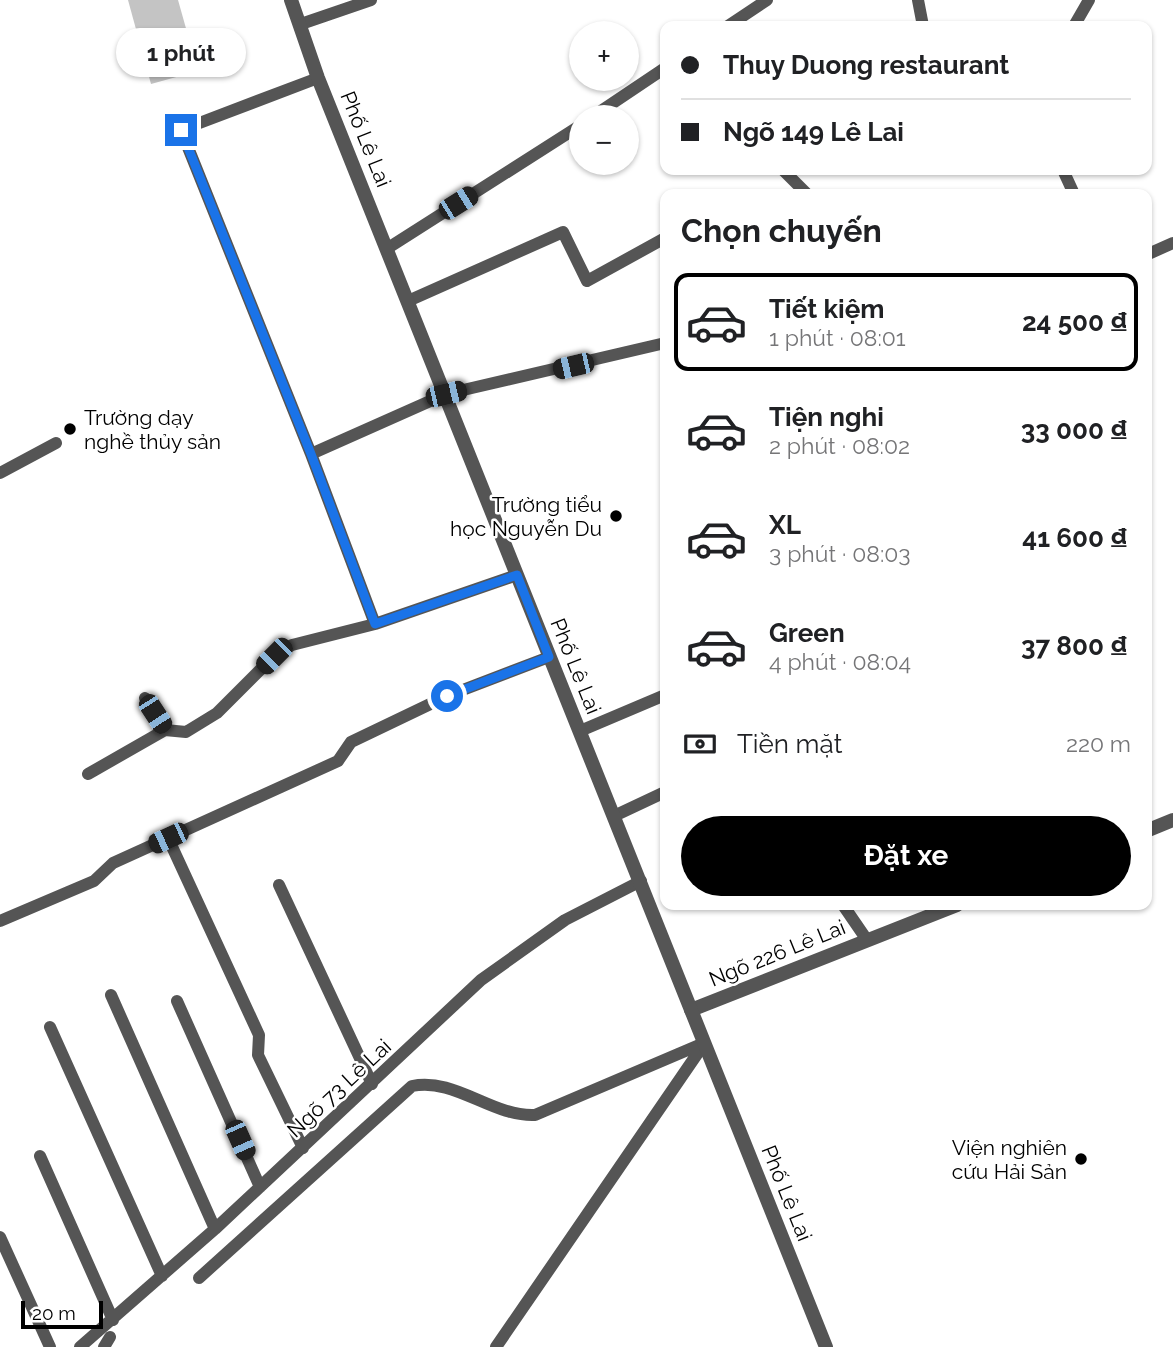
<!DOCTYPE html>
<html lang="vi">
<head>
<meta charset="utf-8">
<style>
  :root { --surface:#fff; --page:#f2f2f2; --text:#202124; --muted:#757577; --line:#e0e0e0; --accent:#000 }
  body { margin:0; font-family:Raleway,sans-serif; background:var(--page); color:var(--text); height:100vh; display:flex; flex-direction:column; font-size:26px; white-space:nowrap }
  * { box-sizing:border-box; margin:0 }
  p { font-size:23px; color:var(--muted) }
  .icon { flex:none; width:38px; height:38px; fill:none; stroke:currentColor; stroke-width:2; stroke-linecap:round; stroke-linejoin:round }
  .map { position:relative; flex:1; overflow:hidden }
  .panel { position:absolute; left:660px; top:189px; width:492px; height:721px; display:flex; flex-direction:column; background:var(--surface); border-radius:14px; box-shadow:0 2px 5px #0004 }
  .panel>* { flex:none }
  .top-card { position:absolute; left:660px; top:21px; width:492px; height:154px; border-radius:14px; box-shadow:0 2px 5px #0004; display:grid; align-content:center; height:154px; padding:0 21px; background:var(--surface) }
  .controls { position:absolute; left:569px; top:21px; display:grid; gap:14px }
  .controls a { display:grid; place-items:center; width:70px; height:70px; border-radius:50%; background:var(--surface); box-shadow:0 2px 5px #0004; font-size:35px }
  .scale { position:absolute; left:21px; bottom:18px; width:82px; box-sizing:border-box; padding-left:7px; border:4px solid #000; border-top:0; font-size:19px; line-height:24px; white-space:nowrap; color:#000; -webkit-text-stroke:5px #fff; paint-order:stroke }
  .end { position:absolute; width:32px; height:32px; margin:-16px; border:9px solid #1a73e8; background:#fff; box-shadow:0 0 0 4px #fff }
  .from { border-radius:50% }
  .bubble { position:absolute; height:49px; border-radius:24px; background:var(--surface); box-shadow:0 2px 5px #0004; font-size:23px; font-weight:700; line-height:49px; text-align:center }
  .car { position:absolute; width:21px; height:42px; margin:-21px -10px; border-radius:9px; box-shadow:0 0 5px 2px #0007; background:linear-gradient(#222 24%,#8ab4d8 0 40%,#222 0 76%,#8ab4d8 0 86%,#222 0) }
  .top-card b { display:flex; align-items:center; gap:24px; height:66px; font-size:26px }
  .top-card b+b { border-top:2px solid var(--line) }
  .top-card i { width:18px; height:18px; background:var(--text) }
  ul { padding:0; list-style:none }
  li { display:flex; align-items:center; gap:21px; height:98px; margin:0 14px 10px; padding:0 7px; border:4px solid transparent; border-radius:14px }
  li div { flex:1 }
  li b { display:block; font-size:26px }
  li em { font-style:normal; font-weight:700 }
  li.active { border-color:var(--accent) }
  li>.icon { width:63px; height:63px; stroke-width:1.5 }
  h2 { padding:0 21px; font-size:32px; line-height:84px }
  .pay { display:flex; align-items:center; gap:18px; height:77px; padding:0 21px; font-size:26px }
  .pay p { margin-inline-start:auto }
  .button { display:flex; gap:14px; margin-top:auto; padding:14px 21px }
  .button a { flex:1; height:80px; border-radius:42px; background:var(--accent); color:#fff; font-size:28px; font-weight:700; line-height:80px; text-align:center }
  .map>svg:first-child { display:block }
</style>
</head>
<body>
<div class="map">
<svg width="1173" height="1347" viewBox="0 0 1173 1347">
  <rect width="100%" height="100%" fill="#fff"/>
  <path fill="#c4c4c4" d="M128,0H178L198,71L151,84Z"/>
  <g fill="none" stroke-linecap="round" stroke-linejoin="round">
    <path stroke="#555" stroke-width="12" d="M918,0L923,26
      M301,24L371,0
      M728,26L767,0
      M1074,26L1089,0
      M318,78L181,130L311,454L375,624
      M592,117L665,68
      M783,170L807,194
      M1063,170L1074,194
      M388,248L581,125
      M1146,255L1173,243
      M408,301L563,232L587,281L665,238
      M311,454L446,394L665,343
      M0,473L56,443
      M145,698L165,730
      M580,731L665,695
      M88,774L165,730L186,732L217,713L274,656L292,645L375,624L517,575
      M614,816L665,792
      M168,838L259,1035L258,1055L303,1148
      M279,885L372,1084
      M843,905L867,940
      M0,921L94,881L113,863L338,761L351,742L447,696L549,657
      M111,995L215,1229
      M177,1001L260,1187
      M50,1027L162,1276
      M40,1156L113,1320
      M0,1237L50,1347
      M199,1278L412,1086C455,1077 492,1117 535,1115L704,1043
      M80,1347L215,1229L481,980L565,920L641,881
      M104,1347L110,1337
      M496,1347L704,1044"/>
    <path stroke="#555" stroke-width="14" d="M1146,831L1173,820
      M691,1010L957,905"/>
    <path stroke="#555" stroke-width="14" d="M291,0L318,78L826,1347"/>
  </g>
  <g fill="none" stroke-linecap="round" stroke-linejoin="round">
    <path stroke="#1a73e8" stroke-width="9" d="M181,130L311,454L375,624L517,575L549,657L447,696"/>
  </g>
  <g fill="#000" stroke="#fff" stroke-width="2.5">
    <circle cx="70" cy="429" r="7"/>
    <circle cx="616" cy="516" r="7"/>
    <circle cx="1081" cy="1159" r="7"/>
  </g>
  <g text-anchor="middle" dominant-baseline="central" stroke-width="5" stroke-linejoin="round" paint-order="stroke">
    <g font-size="21" fill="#000" stroke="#fff">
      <text transform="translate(366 139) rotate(68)">Phố Lê Lai</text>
      <text transform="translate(576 666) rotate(68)">Phố Lê Lai</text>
      <text transform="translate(777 953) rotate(-22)">Ngõ 226 Lê Lai</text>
      <text transform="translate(339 1088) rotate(-43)">Ngõ 73 Lê Lai</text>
      <text transform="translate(787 1193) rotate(68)">Phố Lê Lai</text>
    </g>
    <g font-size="21" fill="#000" stroke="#fff" text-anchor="end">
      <text x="84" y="417" text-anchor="start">Trường dạy<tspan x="84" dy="24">nghề thủy sản</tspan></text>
      <text x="602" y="504">Trường tiểu<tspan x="602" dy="24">học Nguyễn Du</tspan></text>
      <text x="1067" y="1147">Viện nghiên<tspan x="1067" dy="24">cứu Hải Sản</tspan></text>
    </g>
  </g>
</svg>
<div class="controls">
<a>+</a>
<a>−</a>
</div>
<div class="scale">20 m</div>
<i class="end from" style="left:447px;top:696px"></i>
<i class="end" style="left:181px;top:130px"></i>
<div class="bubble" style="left:116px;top:28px;width:130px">1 phút</div>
<i class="car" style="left:458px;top:203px;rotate:58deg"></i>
<i class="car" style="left:573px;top:366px;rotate:257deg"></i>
<i class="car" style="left:446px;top:394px;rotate:77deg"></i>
<i class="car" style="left:274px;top:656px;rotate:225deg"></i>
<i class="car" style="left:155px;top:714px;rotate:147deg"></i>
<i class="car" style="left:168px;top:838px;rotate:245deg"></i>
<i class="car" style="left:240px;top:1140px;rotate:156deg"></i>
<div class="top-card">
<b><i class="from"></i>Thuy Duong restaurant</b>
<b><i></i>Ngõ 149 Lê Lai</b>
</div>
<section class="panel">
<h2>Chọn chuyến</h2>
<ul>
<li class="active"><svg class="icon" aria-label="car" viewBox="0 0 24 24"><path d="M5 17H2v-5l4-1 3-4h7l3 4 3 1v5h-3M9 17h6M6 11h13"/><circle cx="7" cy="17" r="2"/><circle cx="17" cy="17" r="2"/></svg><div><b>Tiết kiệm</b><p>1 phút · 08:01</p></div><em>24 500 ₫</em></li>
<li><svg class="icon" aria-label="car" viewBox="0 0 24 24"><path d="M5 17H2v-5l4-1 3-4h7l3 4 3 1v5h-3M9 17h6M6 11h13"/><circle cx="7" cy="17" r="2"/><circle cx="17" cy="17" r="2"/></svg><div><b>Tiện nghi</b><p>2 phút · 08:02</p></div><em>33 000 ₫</em></li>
<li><svg class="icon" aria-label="car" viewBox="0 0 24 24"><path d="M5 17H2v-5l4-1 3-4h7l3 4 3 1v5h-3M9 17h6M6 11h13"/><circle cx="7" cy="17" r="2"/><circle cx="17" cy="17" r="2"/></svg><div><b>XL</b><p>3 phút · 08:03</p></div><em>41 600 ₫</em></li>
<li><svg class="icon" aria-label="car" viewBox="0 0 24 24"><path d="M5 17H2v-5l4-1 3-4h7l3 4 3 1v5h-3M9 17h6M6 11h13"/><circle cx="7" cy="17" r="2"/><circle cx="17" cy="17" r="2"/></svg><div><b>Green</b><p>4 phút · 08:04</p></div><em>37 800 ₫</em></li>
</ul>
<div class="pay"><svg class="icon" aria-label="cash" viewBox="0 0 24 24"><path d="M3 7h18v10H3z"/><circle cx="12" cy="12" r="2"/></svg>Tiền mặt<p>220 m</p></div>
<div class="button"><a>Đặt xe</a></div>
</section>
</div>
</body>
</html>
